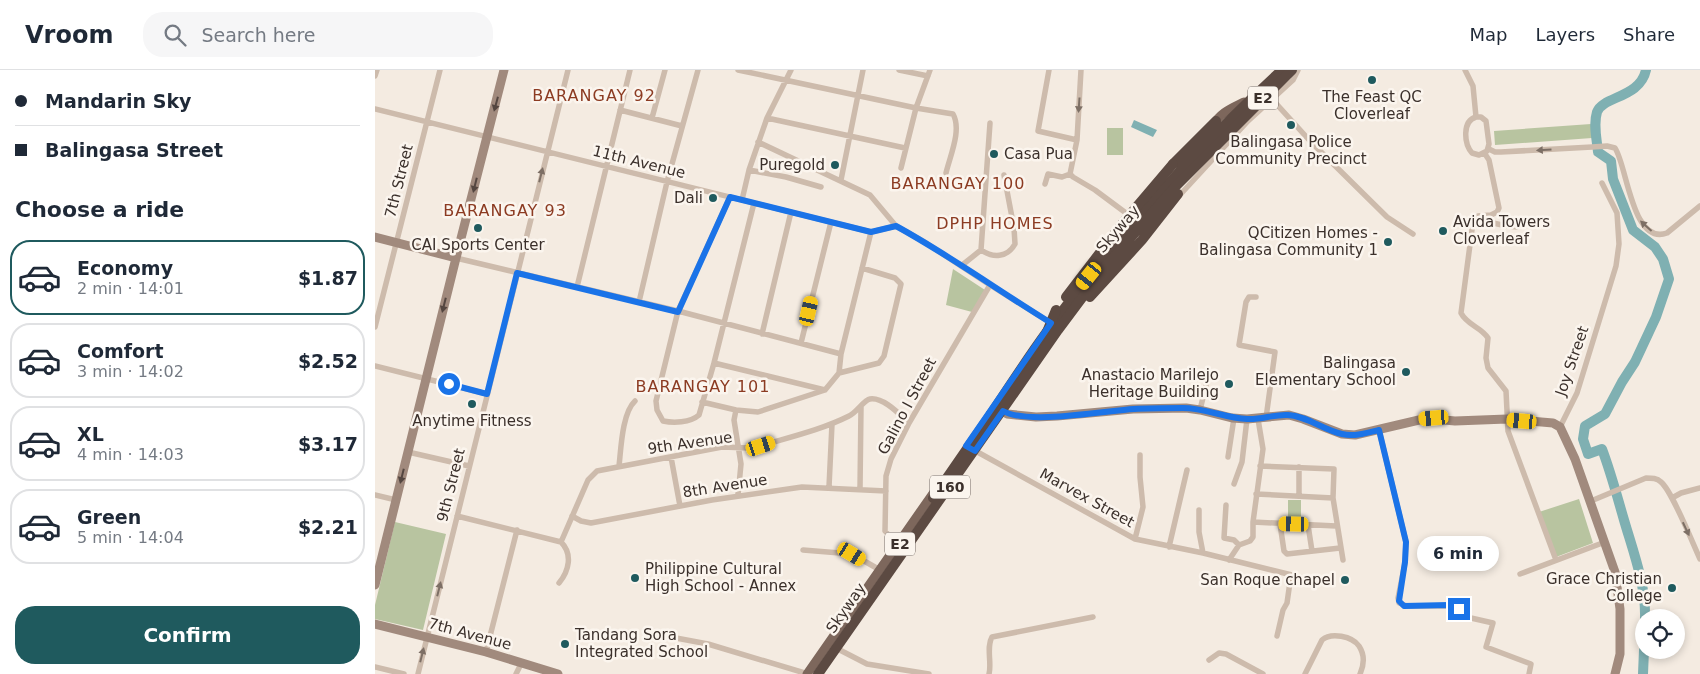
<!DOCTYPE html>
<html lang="en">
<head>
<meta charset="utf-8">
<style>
  :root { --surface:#fff; --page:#f6f6f7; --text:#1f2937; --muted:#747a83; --line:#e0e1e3; --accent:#1f5a5e }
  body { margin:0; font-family:"DejaVu Sans",sans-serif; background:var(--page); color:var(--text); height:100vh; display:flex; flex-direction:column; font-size:19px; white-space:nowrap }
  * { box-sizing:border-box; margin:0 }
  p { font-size:16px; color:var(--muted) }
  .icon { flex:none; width:28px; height:28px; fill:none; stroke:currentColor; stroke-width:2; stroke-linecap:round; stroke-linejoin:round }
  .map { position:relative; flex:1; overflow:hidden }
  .sheet { display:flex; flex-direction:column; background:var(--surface); width:375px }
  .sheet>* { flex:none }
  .hud { display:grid; align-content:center; height:110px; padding:0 15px; background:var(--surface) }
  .tools { position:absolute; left:1260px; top:539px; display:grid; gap:10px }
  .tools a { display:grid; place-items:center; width:50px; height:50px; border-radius:50%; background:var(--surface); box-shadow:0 2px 8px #0003; font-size:25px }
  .end { position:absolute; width:22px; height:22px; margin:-11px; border:6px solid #1a73e8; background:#fff; box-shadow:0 0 0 2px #fff }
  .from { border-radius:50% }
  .bubble { position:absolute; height:35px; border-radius:18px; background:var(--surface); box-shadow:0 2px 8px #0003; font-size:16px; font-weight:700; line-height:35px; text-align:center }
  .car { position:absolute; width:15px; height:30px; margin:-15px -8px; border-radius:6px; box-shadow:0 0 4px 1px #0007; background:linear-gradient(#f5c518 24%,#345 0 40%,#f5c518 0 76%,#345 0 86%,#f5c518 0) }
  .hud b { display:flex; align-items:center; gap:18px; height:48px; font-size:19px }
  .hud b+b { border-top:1px solid var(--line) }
  .hud i { width:12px; height:12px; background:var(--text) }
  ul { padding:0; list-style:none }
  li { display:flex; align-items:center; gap:15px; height:75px; margin:0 10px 8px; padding:0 5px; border:2px solid var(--line); border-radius:20px }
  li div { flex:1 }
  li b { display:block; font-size:19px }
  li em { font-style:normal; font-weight:700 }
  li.selected { border-color:var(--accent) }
  li>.icon { width:45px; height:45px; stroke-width:1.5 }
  h2 { padding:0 15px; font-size:22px; line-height:60px }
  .cta { display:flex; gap:10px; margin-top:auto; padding:10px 15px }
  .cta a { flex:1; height:58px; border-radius:20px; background:var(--accent); color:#fff; font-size:20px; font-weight:700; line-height:58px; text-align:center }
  header { display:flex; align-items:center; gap:30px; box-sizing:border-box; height:70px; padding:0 25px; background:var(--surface); border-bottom:1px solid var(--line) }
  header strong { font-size:24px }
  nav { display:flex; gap:28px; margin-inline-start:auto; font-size:18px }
  .search { width:350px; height:45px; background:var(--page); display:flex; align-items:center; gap:12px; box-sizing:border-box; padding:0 18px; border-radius:20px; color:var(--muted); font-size:19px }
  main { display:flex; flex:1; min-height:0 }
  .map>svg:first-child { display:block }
</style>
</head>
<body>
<header>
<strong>Vroom</strong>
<div class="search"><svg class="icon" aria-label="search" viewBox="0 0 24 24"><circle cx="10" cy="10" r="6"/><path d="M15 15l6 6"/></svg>Search here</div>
<nav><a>Map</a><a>Layers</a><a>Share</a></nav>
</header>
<main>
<section class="sheet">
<div class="hud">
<b><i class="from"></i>Mandarin Sky</b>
<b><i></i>Balingasa Street</b>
</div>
<h2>Choose a ride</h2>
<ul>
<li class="selected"><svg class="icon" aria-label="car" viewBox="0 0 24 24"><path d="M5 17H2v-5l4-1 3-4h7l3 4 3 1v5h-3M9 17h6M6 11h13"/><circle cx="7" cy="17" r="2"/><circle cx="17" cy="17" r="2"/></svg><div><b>Economy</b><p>2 min · 14:01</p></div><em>$1.87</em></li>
<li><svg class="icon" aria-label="car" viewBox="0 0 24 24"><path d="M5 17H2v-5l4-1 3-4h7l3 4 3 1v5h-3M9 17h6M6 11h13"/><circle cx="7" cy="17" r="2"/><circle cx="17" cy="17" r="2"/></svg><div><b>Comfort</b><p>3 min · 14:02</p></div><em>$2.52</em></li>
<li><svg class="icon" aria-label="car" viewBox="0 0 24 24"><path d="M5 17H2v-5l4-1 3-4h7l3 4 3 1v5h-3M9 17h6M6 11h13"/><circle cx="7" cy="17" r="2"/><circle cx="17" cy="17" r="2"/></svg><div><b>XL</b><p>4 min · 14:03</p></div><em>$3.17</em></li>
<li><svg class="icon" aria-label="car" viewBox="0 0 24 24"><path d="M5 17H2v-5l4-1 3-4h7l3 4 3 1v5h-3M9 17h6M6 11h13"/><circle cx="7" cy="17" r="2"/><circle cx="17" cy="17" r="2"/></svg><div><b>Green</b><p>5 min · 14:04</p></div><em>$2.21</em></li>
</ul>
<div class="cta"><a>Confirm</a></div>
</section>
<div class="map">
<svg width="1325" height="604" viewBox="0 0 1325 604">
  <rect width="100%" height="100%" fill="#f4ebe1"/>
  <path fill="#b8c4a0" d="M1216,54L1217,68L1120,75L1119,61Z
    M732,58H748V85H732Z
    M578,199L610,220L597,242L571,235Z
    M1204,429L1218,473L1181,487L1164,442Z
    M913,430H926V453L913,452Z
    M20,452L71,464L48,560L0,549V535Z"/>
  <path fill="#7fb0b2" d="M759,50L782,60L778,67L756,57Z"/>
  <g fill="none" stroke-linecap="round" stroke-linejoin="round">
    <path stroke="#7fb0b2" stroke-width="10" d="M1270,548C1271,515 1258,481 1249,450C1242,426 1236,403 1227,379L1213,384L1208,369L1210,356L1230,344L1247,312L1260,292L1281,247L1294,209L1288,189L1280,177L1258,160L1238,109L1236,91L1223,82C1222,70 1218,55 1222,42C1228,26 1265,28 1271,0
      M1268,604L1269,580"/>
    <path stroke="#cdbbac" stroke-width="5.5" d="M363,0L541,38L578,44C587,60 575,86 571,103
      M524,0L553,6
      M674,0L663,61L702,70
      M706,0L702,70L695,104L698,107L720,120L755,146
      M1090,0L1098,16L1101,47
      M0,6L2,0
      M897,29L936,72L1012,147L1038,164
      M0,39L496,162L521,156
      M245,40L307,56
      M1101,47H1106L1111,51L1114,74L1112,81L1104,85L1097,83C1089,74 1087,51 1101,47Z
      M277,48L290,0
      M392,48L530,78
      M383,72L495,125L521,156L551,173L615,215L676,253
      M1114,79L1120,82H1126L1217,77L1232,76L1240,78C1252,95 1257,176 1292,163L1325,136
      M1110,84L1114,90L1124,138L1122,142L1116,145L1103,146L1098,152L1086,243C1092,255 1106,257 1113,268L1111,288L1113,298L1131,321L1133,361L1181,490
      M526,98L541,38L555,0
      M374,100L411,107L446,117
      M466,110L488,0
      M670,114L673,104L687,107L695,104
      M355,127L303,241L281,331L282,340L288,351C298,353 315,353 324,345L339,293L379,133
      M803,127L873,51L918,10L923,0
      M367,130L374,100L392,48L416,0
      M1099,149L1132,156L1142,157
      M606,180C618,188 632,188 640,174L639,158L629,105
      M81,188L303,241L466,284
      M586,196L606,180L615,53
      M202,217L255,0
      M881,227H874L871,232L864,275L900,282L891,348
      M264,232L292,112L323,0
      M0,257L65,0
      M387,264L416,142
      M426,273L456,152
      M339,293L450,320
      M0,296L112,324
      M464,303L466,284L496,162
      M327,332L361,340L383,342L450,320L464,303L504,293L509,286L526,214L520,208L487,198
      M361,340L359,350L366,394L363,425
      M825,340L832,311
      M1185,357L1202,323L1241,196L1244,174L1242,143L1227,113
      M1004,360L1031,472L1030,493L1023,528L1024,533L1032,536H1080L1096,548L1118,553L1111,577L1156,594L1154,604
      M597,379L760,469L828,483L925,507
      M33,382L94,396
      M296,387L305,436
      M853,387L859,348
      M244,396C246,379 247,343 260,331
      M885,396L959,399L958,428L968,490
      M859,414L867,392L872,349
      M454,417L457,354
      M485,419L486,337
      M881,424L958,428
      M0,425L21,430
      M924,426V397
      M1297,428L1306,423L1325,418
      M1216,431L1271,408C1277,408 1282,408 1286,412C1297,421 1318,474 1325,489
      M851,435L849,468L859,470L864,475
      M824,440V462L828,483
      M82,446L186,472
      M197,446L206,451L216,453L337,430L427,417L511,421
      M878,452L961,456
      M905,454L909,481L912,484L965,478
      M933,455L937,481
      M760,469L768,437L765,407V385
      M186,472L213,410L222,401L347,377L374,378L385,376C415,367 446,360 474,346C481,343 489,330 495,329C509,327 525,345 534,353
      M523,475L510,461L511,406L516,389L534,353L615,215
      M794,477L812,400
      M428,480L477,484L505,500
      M854,490L864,475L875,471L878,467V452L888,379L883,349
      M1145,504L1230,472
      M184,513C194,501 198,484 186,472
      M902,566L908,540L912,533L916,505
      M301,568L333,574L433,604
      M459,577L492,594L554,604
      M111,582L142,460
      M834,590L844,583L851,584L888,604
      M0,597L29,604
      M43,604L193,0
      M141,604L147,592
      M614,604C617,593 611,577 617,567L718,547
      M930,604L947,570C956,562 977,566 984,576C990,585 989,595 985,604"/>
    <path stroke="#a18a7d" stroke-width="9" d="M0,167L81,188
      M628,341L632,344L661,347L682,346L758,339L811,338L825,340L857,348L872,349L914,345L928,349L967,364L980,365L1044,350L1059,349L1080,351L1132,349L1178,353L1185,357L1200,389L1240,502L1245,539V584L1240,604
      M0,515L81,188L129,0
      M0,554L111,582L183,604"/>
    <path stroke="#7d675c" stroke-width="9" d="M838,56C844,43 857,38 869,32
      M432,604L559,422"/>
    <path stroke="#5c4a42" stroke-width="10" d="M798,94L841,51
      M691,227L747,154
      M616,344C634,317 652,289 671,263C740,168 821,79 907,0"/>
    <path stroke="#5c4a42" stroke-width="10" d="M747,154L798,94
      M715,227L767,170L803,124
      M672,262L681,240
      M558,428L616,344
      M443,604L683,260L730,197L799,118L917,0"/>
  </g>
  <defs><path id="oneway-solid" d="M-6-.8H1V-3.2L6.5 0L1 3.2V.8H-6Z" transform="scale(1.25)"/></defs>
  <g fill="#544640">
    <use href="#oneway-solid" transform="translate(121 34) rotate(105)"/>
    <use href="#oneway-solid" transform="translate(100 115) rotate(104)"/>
    <use href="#oneway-solid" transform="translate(69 235) rotate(104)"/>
    <use href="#oneway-solid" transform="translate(27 406) rotate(104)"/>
  </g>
  <g fill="#7d6f65">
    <use href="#oneway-solid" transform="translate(704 35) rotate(94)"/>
    <use href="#oneway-solid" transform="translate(1169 80) rotate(176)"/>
    <use href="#oneway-solid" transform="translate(166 105) rotate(-76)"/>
    <use href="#oneway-solid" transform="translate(1271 156) rotate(-138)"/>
    <use href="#oneway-solid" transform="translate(1311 459) rotate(65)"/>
    <use href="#oneway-solid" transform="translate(64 519) rotate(-76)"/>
    <use href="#oneway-solid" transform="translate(47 585) rotate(-76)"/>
  </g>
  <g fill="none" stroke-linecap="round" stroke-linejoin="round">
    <path stroke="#1a73e8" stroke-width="6" d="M74,314L112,324L142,203L303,242L355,127L496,162L521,156C574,185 624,221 676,253L591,376L600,381L628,341C652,355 729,341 759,339C775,338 792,338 808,338C830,338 850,348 872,349C886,350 899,344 913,345C932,346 948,360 967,364C979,367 992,363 1004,360L1031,472L1030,492L1024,531L1029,536L1074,535L1084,539"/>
  </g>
  <g fill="#1f5a5e" stroke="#fbf5ee" stroke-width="2">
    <circle cx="997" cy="10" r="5"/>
    <circle cx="916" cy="55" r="5"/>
    <circle cx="619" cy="84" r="5"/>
    <circle cx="460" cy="95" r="5"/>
    <circle cx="338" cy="128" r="5"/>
    <circle cx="103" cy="158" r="5"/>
    <circle cx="1068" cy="161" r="5"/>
    <circle cx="1013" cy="172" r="5"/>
    <circle cx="1031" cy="302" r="5"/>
    <circle cx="854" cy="314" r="5"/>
    <circle cx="97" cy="334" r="5"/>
    <circle cx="260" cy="508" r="5"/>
    <circle cx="970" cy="510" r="5"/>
    <circle cx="1297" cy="518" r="5"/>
    <circle cx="190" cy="574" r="5"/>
  </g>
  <g text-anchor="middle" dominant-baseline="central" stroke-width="5" stroke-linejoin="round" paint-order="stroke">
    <g fill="#fbf5ee" stroke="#756b66" stroke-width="1">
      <rect x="873" y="16.5" width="30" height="23" rx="4"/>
      <rect x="555" y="405.5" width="40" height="23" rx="4"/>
      <rect x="510" y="462.5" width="30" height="23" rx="4"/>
    </g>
    <g font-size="14" font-weight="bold" fill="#3b302b">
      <text x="888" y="28">E2</text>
      <text x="575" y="417">160</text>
      <text x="525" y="474">E2</text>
    </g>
    <g font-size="15" fill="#3b302b" stroke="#fbf5ee" text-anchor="end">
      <text x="997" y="27" text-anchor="middle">The Feast QC<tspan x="997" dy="17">Cloverleaf</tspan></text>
      <text x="916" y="72" text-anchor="middle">Balingasa Police<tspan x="916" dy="17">Community Precinct</tspan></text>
      <text x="629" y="84" text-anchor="start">Casa Pua</text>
      <text x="450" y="95">Puregold</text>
      <text x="328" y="128">Dali</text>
      <text x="1078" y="152" text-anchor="start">Avida Towers<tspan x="1078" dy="17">Cloverleaf</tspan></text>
      <text x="1003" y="163">QCitizen Homes -<tspan x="1003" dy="17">Balingasa Community 1</tspan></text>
      <text x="103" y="175" text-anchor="middle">CAI Sports Center</text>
      <text x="1021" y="293">Balingasa<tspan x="1021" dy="17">Elementary School</tspan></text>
      <text x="844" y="305">Anastacio Marilejo<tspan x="844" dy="17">Heritage Building</tspan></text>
      <text x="97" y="351" text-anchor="middle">Anytime Fitness</text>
      <text x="270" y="499" text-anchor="start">Philippine Cultural<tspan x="270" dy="17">High School - Annex</tspan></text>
      <text x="1287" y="509">Grace Christian<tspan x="1287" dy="17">College</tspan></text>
      <text x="960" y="510">San Roque chapel</text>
      <text x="200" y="565" text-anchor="start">Tandang Sora<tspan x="200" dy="17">Integrated School</tspan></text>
    </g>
    <g font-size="15" fill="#3b302b" stroke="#fbf5ee">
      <text transform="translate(264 92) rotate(14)">11th Avenue</text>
      <text transform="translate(24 111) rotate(-76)">7th Street</text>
      <text transform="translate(743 159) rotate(-49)">Skyway</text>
      <text transform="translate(1197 291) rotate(-71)">Joy Street</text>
      <text transform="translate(532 336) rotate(-62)">Galino Ⅰ Street</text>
      <text transform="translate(315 373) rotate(-8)">9th Avenue</text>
      <text transform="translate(76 415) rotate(-76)">9th Street</text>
      <text transform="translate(350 416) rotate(-9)">8th Avenue</text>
      <text transform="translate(712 428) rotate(29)">Marvex Street</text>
      <text transform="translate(471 538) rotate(-55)">Skyway</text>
      <text transform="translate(95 564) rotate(15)">7th Avenue</text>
    </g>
    <g font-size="16" letter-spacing="1" fill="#8c3b22" stroke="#fbf5ee">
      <text x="219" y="25">BARANGAY 92</text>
      <text x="583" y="113">BARANGAY 100</text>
      <text x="130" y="140">BARANGAY 93</text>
      <text x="620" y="153">DPHP HOMES</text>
      <text x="328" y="316">BARANGAY 101</text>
    </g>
  </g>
</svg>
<div class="tools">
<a><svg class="icon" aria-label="locate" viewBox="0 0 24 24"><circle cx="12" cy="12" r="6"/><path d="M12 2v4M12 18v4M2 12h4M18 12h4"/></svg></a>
</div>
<i class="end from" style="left:74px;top:314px"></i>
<i class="end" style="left:1084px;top:539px"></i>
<div class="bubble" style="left:1042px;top:466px;width:82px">6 min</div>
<i class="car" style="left:714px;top:206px;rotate:219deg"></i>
<i class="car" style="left:434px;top:241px;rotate:13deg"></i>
<i class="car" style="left:1059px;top:348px;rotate:265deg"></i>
<i class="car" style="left:1147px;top:351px;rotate:275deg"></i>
<i class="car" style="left:386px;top:376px;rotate:72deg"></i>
<i class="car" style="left:919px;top:454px;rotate:271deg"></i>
<i class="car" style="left:477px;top:484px;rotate:121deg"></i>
</div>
</main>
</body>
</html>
